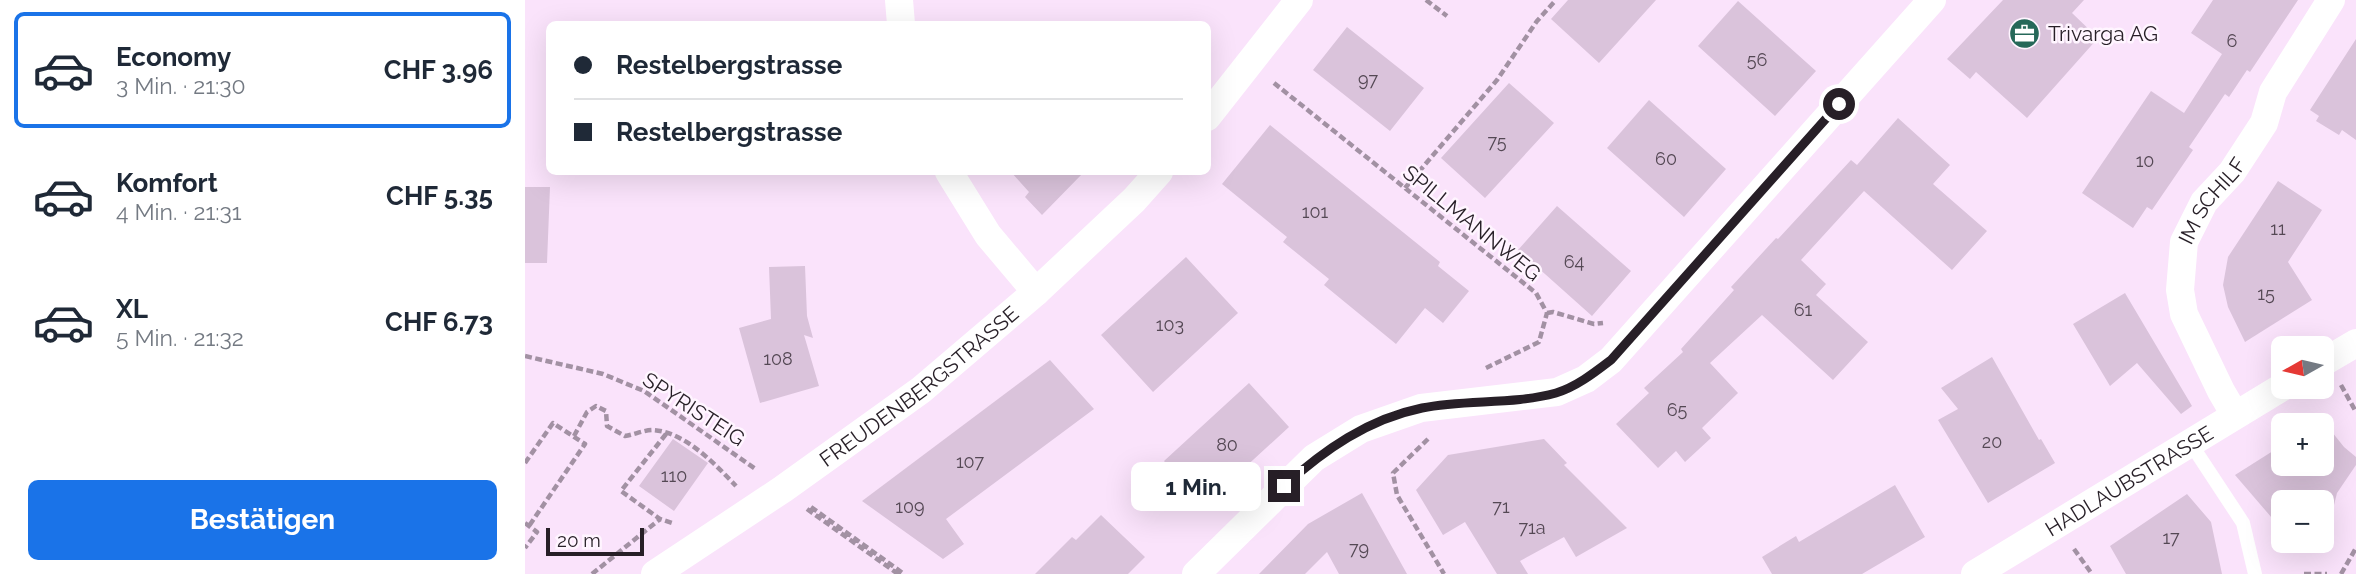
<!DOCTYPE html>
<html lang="de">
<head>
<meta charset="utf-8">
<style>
  :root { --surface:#fff; --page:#f6f6f7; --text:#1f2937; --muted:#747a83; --line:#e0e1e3; --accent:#1a73e8 }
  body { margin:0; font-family:Raleway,sans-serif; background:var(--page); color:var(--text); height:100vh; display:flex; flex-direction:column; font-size:26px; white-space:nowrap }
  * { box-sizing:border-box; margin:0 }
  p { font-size:23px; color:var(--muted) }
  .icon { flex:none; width:38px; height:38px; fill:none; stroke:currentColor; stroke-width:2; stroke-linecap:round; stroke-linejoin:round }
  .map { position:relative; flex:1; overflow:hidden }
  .sheet { display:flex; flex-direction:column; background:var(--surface); width:525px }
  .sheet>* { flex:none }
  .top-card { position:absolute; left:21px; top:21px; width:665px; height:154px; border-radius:10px; box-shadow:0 7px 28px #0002; display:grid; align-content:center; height:154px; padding:0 28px; background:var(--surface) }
  .needle { width:46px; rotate:262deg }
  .controls { position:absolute; left:1746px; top:336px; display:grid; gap:14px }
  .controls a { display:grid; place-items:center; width:63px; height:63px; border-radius:10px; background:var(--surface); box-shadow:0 7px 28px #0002; font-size:35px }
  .scale { position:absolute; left:21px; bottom:18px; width:98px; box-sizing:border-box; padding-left:7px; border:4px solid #271f27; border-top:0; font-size:19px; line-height:24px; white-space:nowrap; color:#271f27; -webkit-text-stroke:5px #fff5ff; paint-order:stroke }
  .end { position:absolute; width:32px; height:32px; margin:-16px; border:9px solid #271f27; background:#fff; box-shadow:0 0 0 4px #fff }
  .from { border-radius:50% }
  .bubble { position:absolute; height:49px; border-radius:10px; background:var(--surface); box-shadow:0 7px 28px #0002; font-size:23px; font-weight:700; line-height:49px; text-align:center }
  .top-card b { display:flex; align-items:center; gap:24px; height:66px; font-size:26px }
  .top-card b+b { border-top:2px solid var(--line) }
  .top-card i { width:18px; height:18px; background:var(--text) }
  ul { padding:12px 0 0; list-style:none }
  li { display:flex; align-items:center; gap:21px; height:116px; margin:0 14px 10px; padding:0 14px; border:4px solid transparent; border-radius:10px }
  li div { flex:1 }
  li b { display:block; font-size:26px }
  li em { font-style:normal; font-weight:700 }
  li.on { border-color:var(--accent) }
  li>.icon { width:63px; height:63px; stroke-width:1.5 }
  .button { display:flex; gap:14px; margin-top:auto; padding:14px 28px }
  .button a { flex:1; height:80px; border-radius:10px; background:var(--accent); color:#fff; font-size:28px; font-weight:700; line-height:80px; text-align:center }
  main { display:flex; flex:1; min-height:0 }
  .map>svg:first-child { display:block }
</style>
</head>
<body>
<main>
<section class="sheet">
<ul>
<li class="on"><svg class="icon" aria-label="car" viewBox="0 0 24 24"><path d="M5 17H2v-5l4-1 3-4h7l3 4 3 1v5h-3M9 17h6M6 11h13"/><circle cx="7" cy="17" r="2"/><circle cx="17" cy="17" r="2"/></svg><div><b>Economy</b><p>3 Min. · 21:30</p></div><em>CHF 3.96</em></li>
<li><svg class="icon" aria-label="car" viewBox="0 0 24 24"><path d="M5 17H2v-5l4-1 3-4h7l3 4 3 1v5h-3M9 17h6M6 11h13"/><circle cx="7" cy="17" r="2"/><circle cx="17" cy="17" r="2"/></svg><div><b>Komfort</b><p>4 Min. · 21:31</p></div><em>CHF 5.35</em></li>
<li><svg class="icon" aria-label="car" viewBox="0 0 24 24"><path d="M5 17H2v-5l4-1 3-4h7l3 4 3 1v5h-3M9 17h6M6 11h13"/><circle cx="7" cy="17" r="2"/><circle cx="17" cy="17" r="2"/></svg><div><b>XL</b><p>5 Min. · 21:32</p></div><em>CHF 6.73</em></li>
</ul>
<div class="button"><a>Bestätigen</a></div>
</section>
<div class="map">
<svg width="1831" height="574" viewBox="0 0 1831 574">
  <rect width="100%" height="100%" fill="#fae3fb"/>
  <path fill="#dac3db" d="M1043,0H1131L1074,63L1026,19Z
    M1478,0H1559L1547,13L1573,38L1502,118L1451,72L1445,79L1422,59Z
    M1688,0H1773L1725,72L1722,70L1704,97L1700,94L1664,147L1668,150L1627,210L1622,207L1608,228L1557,193L1626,91L1659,113L1697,54L1666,33Z
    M1213,1L1291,71L1250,116L1173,46Z
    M822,27L899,88L865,131L788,70Z
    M1831,39V140L1817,130L1814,135L1791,121L1794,116L1785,110Z
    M984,83L1029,123L960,198L916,158Z
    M1124,100L1201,169L1159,217L1082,148Z
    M1373,118L1425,165L1408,184L1462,231L1427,270L1339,191L1276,260L1301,284L1291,295L1343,342L1308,380L1237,315L1185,363L1213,393L1177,428L1186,438L1160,462L1151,451L1133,468L1091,424L1124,393L1119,388L1158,352L1156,349L1209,290L1206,287L1251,238L1253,239L1326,160L1332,165Z
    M745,125L915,262L913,266L944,291L918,323L900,308L871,344L799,285L804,279L758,242L762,237L697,184Z
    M486,172H559L517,215L500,197L504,192Z
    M1753,181L1797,210L1763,262L1787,300L1720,342L1703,307L1698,285L1703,257Z
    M0,187H25L22,263H0Z
    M1032,206L1106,271L1067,316L993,250Z
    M661,257L713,313L628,392L576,335Z
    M280,266L282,316L288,338L279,335L294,386L235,403L214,328L246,319L244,267Z
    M1600,293L1667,406L1656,414L1612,363L1585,386L1548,324Z
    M1467,357L1514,440L1516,439L1530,463L1463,503L1413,420L1433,409L1416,388Z
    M525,360L569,409L421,519L439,544L418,559L337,501Z
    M724,383L764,427L679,505L639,461Z
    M1795,417L1819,447L1831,457V465L1812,493L1798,549L1767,541H1797V502H1759V532L1710,475L1759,444V464H1797V425H1785Z
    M148,439L183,463L149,511L114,486Z
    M1019,439L1042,463L1039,465L1102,528L1051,557L1039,537L995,561L1003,574H972L940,522L918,535L891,490L923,455Z
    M1370,485L1400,537L1337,574H1247L1237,557L1271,536L1274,542Z
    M837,493L882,574H814L802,552L780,574H734L783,524Z
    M1662,494L1686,522L1697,574H1601L1585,546Z
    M576,515L620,557L603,574H510L547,537L551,540Z"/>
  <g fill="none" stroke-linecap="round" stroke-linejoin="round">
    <path stroke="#a291a3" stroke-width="4.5" stroke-dasharray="7 3.5" stroke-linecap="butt" d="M901,0L922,16
      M749,83L1011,293L1022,313L1014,342L961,368
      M880,188L972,80L1012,21L1031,0
      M1022,313L1028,312L1069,324L1078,323
      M0,356L78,374L119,391L232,470
      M1816,385L1831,412
      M141,434L96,491L135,519L150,524
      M49,436L62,412L71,406L81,411L82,426L100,436C108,435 119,430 128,430C160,432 190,464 211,486
      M903,439L868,473L872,495L919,574
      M0,463L28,423L60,444L4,526
      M286,507L379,574
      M282,509L373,574
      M0,523L12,532L0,548
      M1549,549L1567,574
      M67,574L135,519
      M1779,574H1802
      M1816,574L1831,548"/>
    <path stroke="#fff" stroke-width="14" d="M1666,444L1718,523L1730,574"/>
    <g stroke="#fff" stroke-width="28">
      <path d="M374,0L376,24"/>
      <path d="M682,117L774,0"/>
      <path d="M424,172L463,235L511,292"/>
      <path d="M1797,363L1831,343"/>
      <path id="s1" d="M1710,415L1696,391L1659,314L1655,290L1659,242L1679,202L1707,172L1739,123L1748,92L1806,0"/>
      <path id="s2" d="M130,574L258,489L396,390L511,292L609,200L634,172"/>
      <path d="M671,574L789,458L836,429L896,408L1032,392L1061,379L1086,360L1407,0"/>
      <path id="s3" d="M1450,574L1759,386"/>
    </g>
  </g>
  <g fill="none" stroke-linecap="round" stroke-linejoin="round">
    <path stroke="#271f27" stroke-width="9" d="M759,486C799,450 843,419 897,408C941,399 988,405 1031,393C1051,387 1069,373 1086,360L1314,104"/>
  </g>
  <defs>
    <symbol id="office-disc" viewBox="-11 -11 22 22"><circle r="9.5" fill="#266859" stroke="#fff5ff"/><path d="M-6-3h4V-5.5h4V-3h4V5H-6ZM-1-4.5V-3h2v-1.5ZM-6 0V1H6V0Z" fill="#fff"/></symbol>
  </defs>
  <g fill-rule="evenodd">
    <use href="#office-disc" x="1482" y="16" width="35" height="35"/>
  </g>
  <g text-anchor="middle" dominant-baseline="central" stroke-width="5" stroke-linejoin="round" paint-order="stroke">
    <g font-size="18" fill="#544854">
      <text x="1707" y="40">6</text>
      <text x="1232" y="59">56</text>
      <text x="843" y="79">97</text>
      <text x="972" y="141">75</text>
      <text x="1141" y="158">60</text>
      <text x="1620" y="160">10</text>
      <text x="790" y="211">101</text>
      <text x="1753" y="228">11</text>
      <text x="1049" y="261">64</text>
      <text x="1741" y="293">15</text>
      <text x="1278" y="309">61</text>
      <text x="645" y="324">103</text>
      <text x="253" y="358">108</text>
      <text x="1152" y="409">65</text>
      <text x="1467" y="441">20</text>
      <text x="702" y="444">80</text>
      <text x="445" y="461">107</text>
      <text x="149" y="475">110</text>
      <text x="385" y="506">109</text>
      <text x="976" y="506">71</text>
      <text x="1007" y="527">71a</text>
      <text x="1646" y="537">17</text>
      <text x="834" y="548">79</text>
    </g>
    <g font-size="21" fill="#271f27" stroke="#fff5ff" text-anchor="start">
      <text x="1523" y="33">Trivarga AG</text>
    </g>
    <g font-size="21" fill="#271f27" stroke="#fff5ff">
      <text stroke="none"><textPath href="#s1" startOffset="236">IM SCHILF</textPath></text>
      <text transform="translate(947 223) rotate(39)">SPILLMANNWEG</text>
      <text stroke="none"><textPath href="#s2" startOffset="324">FREUDENBERGSTRASSE</textPath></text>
      <text transform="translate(169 409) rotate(33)">SPYRISTEIG</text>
      <text stroke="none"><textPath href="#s3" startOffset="180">HADLAUBSTRASSE</textPath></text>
    </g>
  </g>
</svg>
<div class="controls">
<a><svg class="needle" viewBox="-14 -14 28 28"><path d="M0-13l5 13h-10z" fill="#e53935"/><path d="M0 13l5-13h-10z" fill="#747a83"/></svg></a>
<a>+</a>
<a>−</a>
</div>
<div class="scale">20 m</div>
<i class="end from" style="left:1314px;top:104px"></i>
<i class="end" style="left:759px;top:486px"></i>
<div class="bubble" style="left:606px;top:462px;width:130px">1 Min.</div>
<div class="top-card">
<b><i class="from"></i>Restelbergstrasse</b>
<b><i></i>Restelbergstrasse</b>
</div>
</div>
</main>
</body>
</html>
